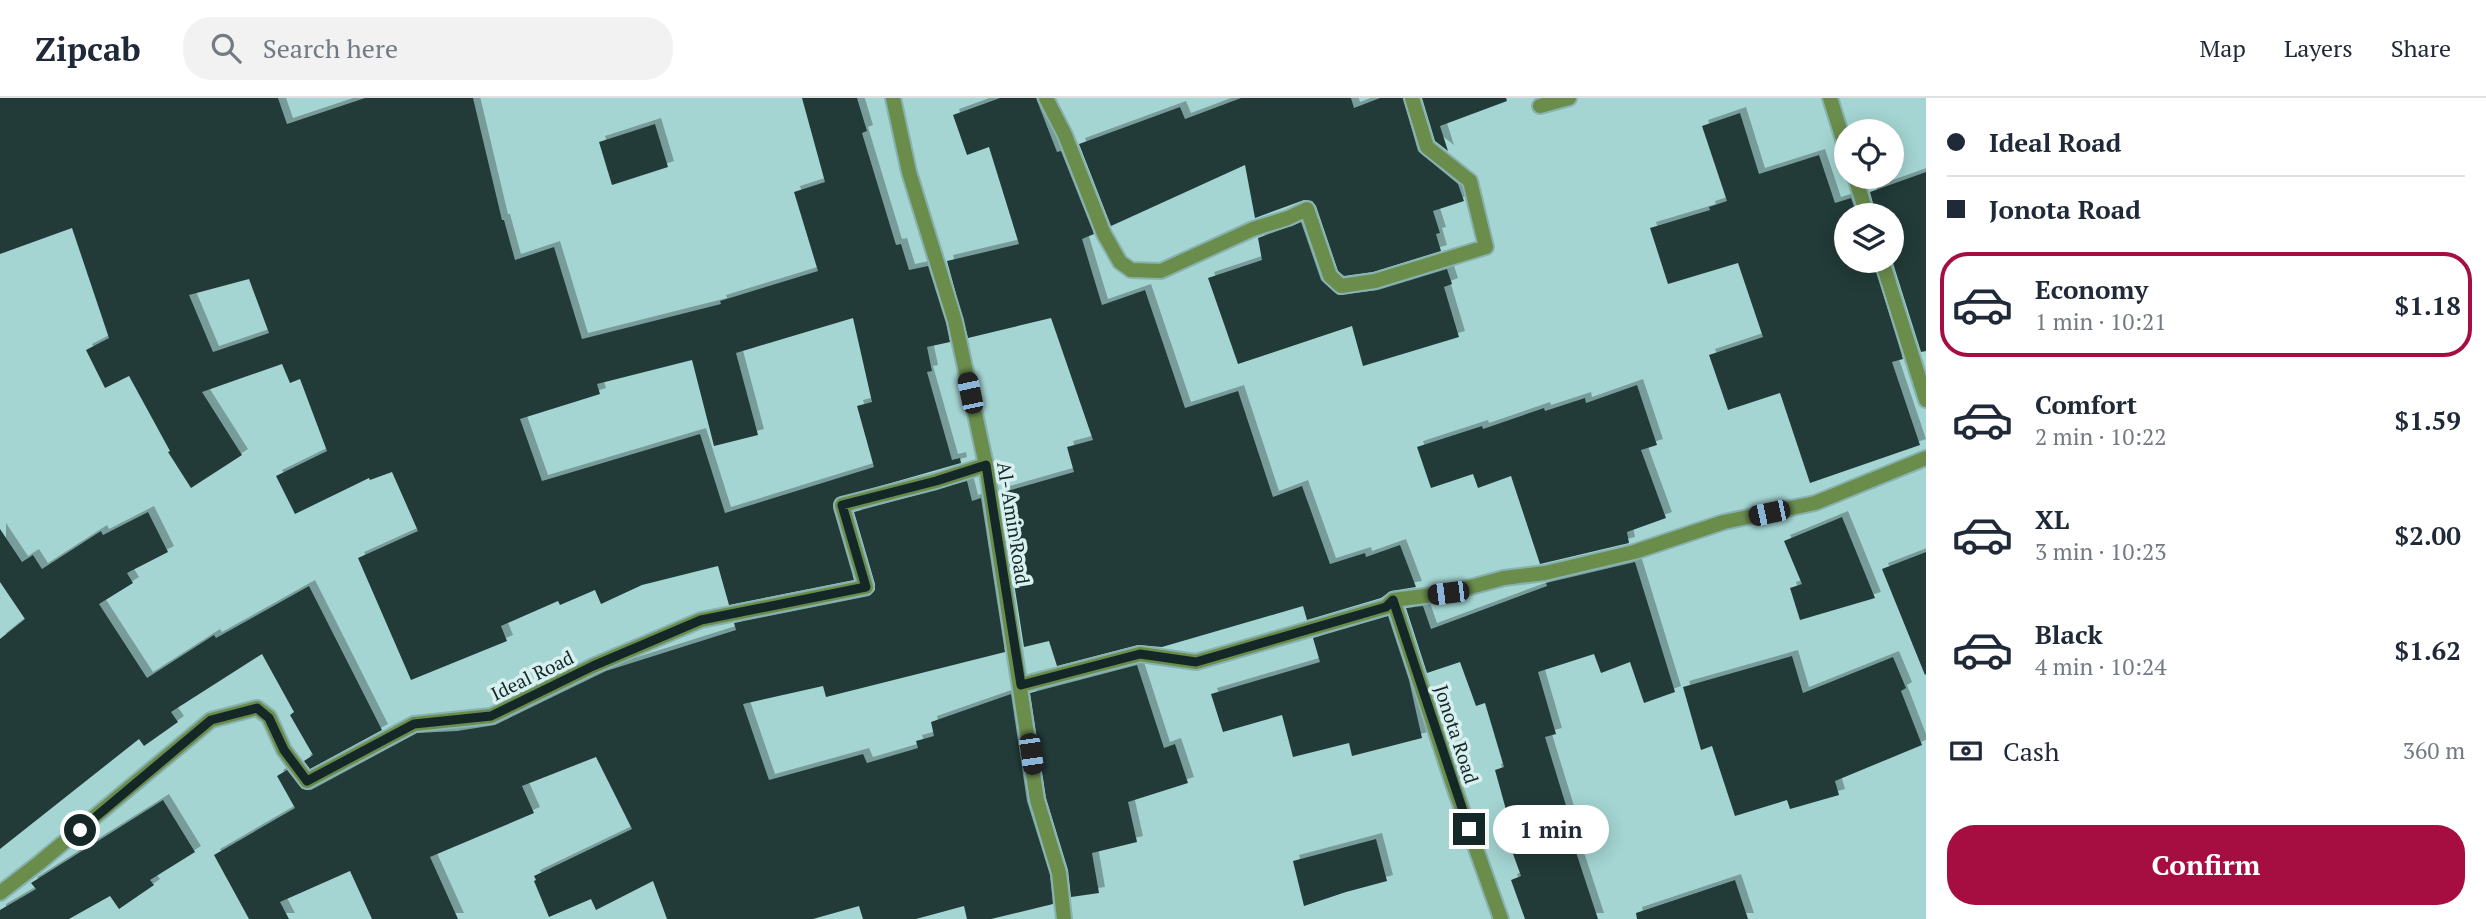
<!DOCTYPE html>
<html lang="en">
<head>
<meta charset="utf-8">
<style>
  :root { --surface:#fff; --page:#f2f2f3; --text:#1f2937; --muted:#747a83; --line:#e0e1e3; --accent:#a60d40 }
  body { margin:0; font-family:"PT Serif",serif; background:var(--page); color:var(--text); height:100vh; display:flex; flex-direction:column; font-size:26px; white-space:nowrap }
  * { box-sizing:border-box; margin:0 }
  p { font-size:23px; color:var(--muted) }
  .icon { flex:none; width:38px; height:38px; fill:none; stroke:currentColor; stroke-width:2; stroke-linecap:round; stroke-linejoin:round }
  .map { position:relative; flex:1; overflow:hidden }
  .panel { display:flex; flex-direction:column; background:var(--surface); width:560px }
  .panel>* { flex:none }
  .guide { display:grid; align-content:center; height:154px; padding:0 21px; background:var(--surface) }
  .tools { position:absolute; left:1834px; top:21px; display:grid; gap:14px }
  .tools a { display:grid; place-items:center; width:70px; height:70px; border-radius:50%; background:var(--surface); box-shadow:0 4px 18px #0003; font-size:35px }
  .end { position:absolute; width:32px; height:32px; margin:-16px; border:9px solid #142827; background:#fff; box-shadow:0 0 0 4px #fff }
  .from { border-radius:50% }
  .bubble { position:absolute; height:49px; border-radius:24px; background:var(--surface); box-shadow:0 4px 18px #0003; font-size:23px; font-weight:700; line-height:49px; text-align:center }
  .car { position:absolute; width:21px; height:42px; margin:-21px -10px; border-radius:9px; box-shadow:0 0 5px 2px #0007; background:linear-gradient(#222 24%,#8ab4d8 0 40%,#222 0 76%,#8ab4d8 0 86%,#222 0) }
  .guide b { display:flex; align-items:center; gap:24px; height:66px; font-size:26px }
  .guide b+b { border-top:2px solid var(--line) }
  .guide i { width:18px; height:18px; background:var(--text) }
  ul { padding:0; list-style:none }
  li { display:flex; align-items:center; gap:21px; height:105px; margin:0 14px 10px; padding:0 7px; border:4px solid transparent; border-radius:28px }
  li div { flex:1 }
  li b { display:block; font-size:26px }
  li em { font-style:normal; font-weight:700 }
  li.on { border-color:var(--accent) }
  li>.icon { width:63px; height:63px; stroke-width:1.5 }
  .pay { display:flex; align-items:center; gap:18px; height:77px; padding:0 21px; font-size:26px }
  .pay p { margin-inline-start:auto }
  .primary-button { display:flex; gap:14px; margin-top:auto; padding:14px 21px }
  .primary-button a { flex:1; height:80px; border-radius:28px; background:var(--accent); color:#fff; font-size:28px; font-weight:700; line-height:80px; text-align:center }
  header { display:flex; align-items:center; gap:42px; box-sizing:border-box; height:98px; padding:0 35px; background:var(--surface); border-bottom:2px solid var(--line) }
  header strong { font-size:33px }
  nav { display:flex; gap:38px; margin-inline-start:auto; font-size:24px }
  .search { width:490px; height:63px; background:var(--page); display:flex; align-items:center; gap:18px; box-sizing:border-box; padding:0 24px; border-radius:28px; color:var(--muted); font-size:26px }
  main { display:flex; flex:1; min-height:0 }
  .map>svg:first-child { display:block }
</style>
</head>
<body>
<header>
<strong>Zipcab</strong>
<div class="search"><svg class="icon" aria-label="search" viewBox="0 0 24 24"><circle cx="10" cy="10" r="6"/><path d="M15 15l6 6"/></svg>Search here</div>
<nav><a>Map</a><a>Layers</a><a>Share</a></nav>
</header>
<main>
<div class="map">
<svg width="1926" height="821" viewBox="0 0 1926 821">
  <defs>
    <filter id="shadow"><feDropShadow dx="6" dy="-6" stdDeviation="0" flood-color="#0004"/></filter>
  </defs>
  <rect width="100%" height="100%" fill="#a4d5d2"/>
  <path fill="#213b39" fill-rule="evenodd" filter="url(#shadow)" d="M0,0H278L287,26L365,0H473L502,122H504L515,162L554,149L582,241L721,206L720,203L818,173L794,94L825,84L802,0H857L867,33L862,35L896,147L901,146L909,172L928,168L946,225L950,244L927,249L932,273L927,274L952,362L960,360L961,365L835,401L833,410L854,482L729,507L718,468L642,487L601,506L595,492L560,507L558,503L501,528L507,543L411,582L358,460L418,433L392,374L370,382L369,380L295,416L276,378L327,353L300,281L290,285L282,266L202,294L242,357L191,390L168,354L170,353L129,278L105,290L86,252L109,240L72,130L0,156ZM249,181L269,235L213,254L189,197ZM853,220L872,304L857,308L874,369L725,415L700,336L542,383L520,321L600,296L597,286L692,262L714,348L758,337L736,255Z
    M1000,0H1036L1057,54L1061,53L1094,136L1082,141L1102,207L1145,192L1185,310L1238,293L1273,399L1302,388L1330,466L1365,455L1366,459L1400,447L1416,489L1391,493L1381,500L1307,522L1303,508L1162,549L1138,547L1057,568L1049,543L1024,549L1000,395L1074,374L1067,349L1093,342L1051,220L968,240L947,163L1019,146L989,49L967,57L953,17Z
    M1241,0H1351L1354,10L1380,0H1403L1418,53L1458,86L1464,103L1433,113L1440,135L1436,136L1441,153L1373,174L1344,178L1338,173L1316,108L1312,103L1304,102L1255,120L1245,67L1111,128L1079,46L1180,9L1185,21Z
    M1422,0H1506L1507,3L1440,28L1448,53L1435,43Z
    M1740,15L1759,76L1819,57L1835,105L1851,100L1857,117H1846V163H1873L1903,261L1892,264L1920,347L1810,385L1780,295L1728,312L1709,257L1763,239L1738,165L1668,186L1650,130L1710,112L1709,109L1727,103L1702,28Z
    M655,26L668,69L612,87L599,44Z
    M1926,74V253L1921,254L1892,162V117H1876L1870,94Z
    M1301,124L1321,182L1338,197L1378,192L1447,171L1452,186L1444,189L1459,239L1363,268L1352,228L1238,266L1208,180L1262,162L1258,140Z
    M1637,287L1657,347L1641,352L1666,420L1627,434L1629,445L1540,466L1511,378L1478,390L1473,376L1431,390L1417,349L1482,328L1483,331L1544,310L1545,313L1585,300L1586,305Z
    M967,383L972,403L981,400L1005,554L826,599L823,588L743,606L769,682L863,656L867,665L918,650L916,643L934,638L931,624L1011,596L1027,703L1050,777L1053,806L991,821H967L964,808L916,821H863L859,808L813,821H667L653,783L596,812L591,801L549,819L534,783L536,782L534,778L632,731L596,659L522,688L534,715L430,759L458,821H372L350,773L280,804L289,821H249L214,757L295,710L277,678L287,672L302,691L311,692L417,635L457,633L495,627L606,573L736,532L734,525L869,498L875,492V486L854,414Z
    M148,414L168,454L127,475L133,485L99,506L147,580L214,537L216,540L309,488L382,632L310,671L304,663L313,657L290,617L294,614L262,556L171,614L178,624L144,648L139,641L0,751V541L25,521L0,484V431L22,464L33,457L42,471L101,433L103,437Z
    M1842,419L1875,500L1800,522L1790,490L1802,486L1784,443Z
    M1926,454V576L1925,577L1882,471Z
    M1635,464L1675,594L1644,605L1630,564L1601,575L1594,556L1538,574L1556,636L1545,639L1576,740L1572,742L1598,821H1525L1511,782L1521,778L1507,739L1513,737L1495,672L1504,669L1485,605L1476,608L1460,564L1427,575L1406,510L1423,508L1431,531L1547,488L1546,485Z
    M1388,518L1409,582L1422,640L1352,658L1349,645L1293,659L1282,617L1223,634L1211,596L1320,564L1313,540Z
    M1792,558L1803,595L1893,559L1906,590L1901,593L1922,647L1835,683L1839,697L1790,711L1787,702L1735,718L1712,648L1701,652L1683,589Z
    M1137,567L1164,650L1175,646L1188,685L1128,704L1137,744L1092,755L1099,795L1071,799L1068,772L1046,700L1030,595Z
    M163,702L195,754L150,782L154,787L119,811L110,798L69,821H0V812L36,791L31,785Z
    M1376,741L1387,783L1346,794L1304,808L1293,763Z
    M1735,782L1748,821H1637L1636,815Z"/>
  <g fill="none" stroke-linecap="round" stroke-linejoin="round">
    <defs>
      <path id="street" d="M893,0L909,74L955,223L986,367L1037,702L1059,775L1064,821
        M1046,0L1065,37L1104,136L1120,164L1131,172L1161,173L1253,131L1288,120L1307,111L1330,178L1341,188L1375,183L1486,149L1470,83L1427,49L1412,0
        M1830,0L1846,51
        M1540,8L1569,0
        M1855,79L1867,117
        M1882,163L1926,302
        M1393,502L1453,686L1501,821
        M1021,587L1140,556L1196,564L1386,509L1393,502L1448,495L1504,480L1545,475L1634,454L1724,424L1815,405L1926,360
        M0,795L39,765L211,622L257,610L269,619L284,652L307,683L414,626L491,618L593,568L701,522L866,489L842,407L936,383L986,367"/>
    </defs>
    <use href="#street" stroke="#87b2b0" stroke-width="18"/>
    <use href="#street" stroke="#6b8d4c" stroke-width="14"/>
  </g>
  <g fill="none" stroke-linecap="round" stroke-linejoin="round">
    <path stroke="#142827" stroke-width="9" d="M80,732L211,622L257,610L269,620L284,652L307,683L414,626L491,618L593,568L701,522L866,489L842,407L936,383L986,367L1021,587L1140,556L1196,564L1386,509L1393,502L1469,731"/>
  </g>
  <g text-anchor="middle" dominant-baseline="central" stroke-width="7" stroke-linejoin="round" paint-order="stroke">
    <g font-size="19" fill="#142827" stroke="#d8f0ef">
      <text transform="translate(1014 425) rotate(81)">Al- Amin Road</text>
      <text transform="translate(532 577) rotate(-26)">Ideal Road</text>
      <text transform="translate(1457 636) rotate(72)">Jonota Road</text>
    </g>
  </g>
</svg>
<div class="tools">
<a><svg class="icon" aria-label="locate" viewBox="0 0 24 24"><circle cx="12" cy="12" r="6"/><path d="M12 2v4M12 18v4M2 12h4M18 12h4"/></svg></a>
<a><svg class="icon" aria-label="layers" viewBox="0 0 24 24"><path d="M12 4l9 5-9 5-9-5zM3 14l9 5 9-5"/></svg></a>
</div>
<i class="end from" style="left:80px;top:732px"></i>
<i class="end" style="left:1469px;top:731px"></i>
<div class="bubble" style="left:1493px;top:707px;width:116px">1 min</div>
<i class="car" style="left:970px;top:295px;rotate:348deg"></i>
<i class="car" style="left:1769px;top:415px;rotate:258deg"></i>
<i class="car" style="left:1448px;top:495px;rotate:263deg"></i>
<i class="car" style="left:1031px;top:656px;rotate:172deg"></i>
</div>
<section class="panel">
<div class="guide">
<b><i class="from"></i>Ideal Road</b>
<b><i></i>Jonota Road</b>
</div>
<ul>
<li class="on"><svg class="icon" aria-label="car" viewBox="0 0 24 24"><path d="M5 17H2v-5l4-1 3-4h7l3 4 3 1v5h-3M9 17h6M6 11h13"/><circle cx="7" cy="17" r="2"/><circle cx="17" cy="17" r="2"/></svg><div><b>Economy</b><p>1 min · 10:21</p></div><em>$1.18</em></li>
<li><svg class="icon" aria-label="car" viewBox="0 0 24 24"><path d="M5 17H2v-5l4-1 3-4h7l3 4 3 1v5h-3M9 17h6M6 11h13"/><circle cx="7" cy="17" r="2"/><circle cx="17" cy="17" r="2"/></svg><div><b>Comfort</b><p>2 min · 10:22</p></div><em>$1.59</em></li>
<li><svg class="icon" aria-label="car" viewBox="0 0 24 24"><path d="M5 17H2v-5l4-1 3-4h7l3 4 3 1v5h-3M9 17h6M6 11h13"/><circle cx="7" cy="17" r="2"/><circle cx="17" cy="17" r="2"/></svg><div><b>XL</b><p>3 min · 10:23</p></div><em>$2.00</em></li>
<li><svg class="icon" aria-label="car" viewBox="0 0 24 24"><path d="M5 17H2v-5l4-1 3-4h7l3 4 3 1v5h-3M9 17h6M6 11h13"/><circle cx="7" cy="17" r="2"/><circle cx="17" cy="17" r="2"/></svg><div><b>Black</b><p>4 min · 10:24</p></div><em>$1.62</em></li>
</ul>
<div class="pay"><svg class="icon" aria-label="cash" viewBox="0 0 24 24"><path d="M3 7h18v10H3z"/><circle cx="12" cy="12" r="2"/></svg>Cash<p>360 m</p></div>
<div class="primary-button"><a>Confirm</a></div>
</section>
</main>
</body>
</html>
